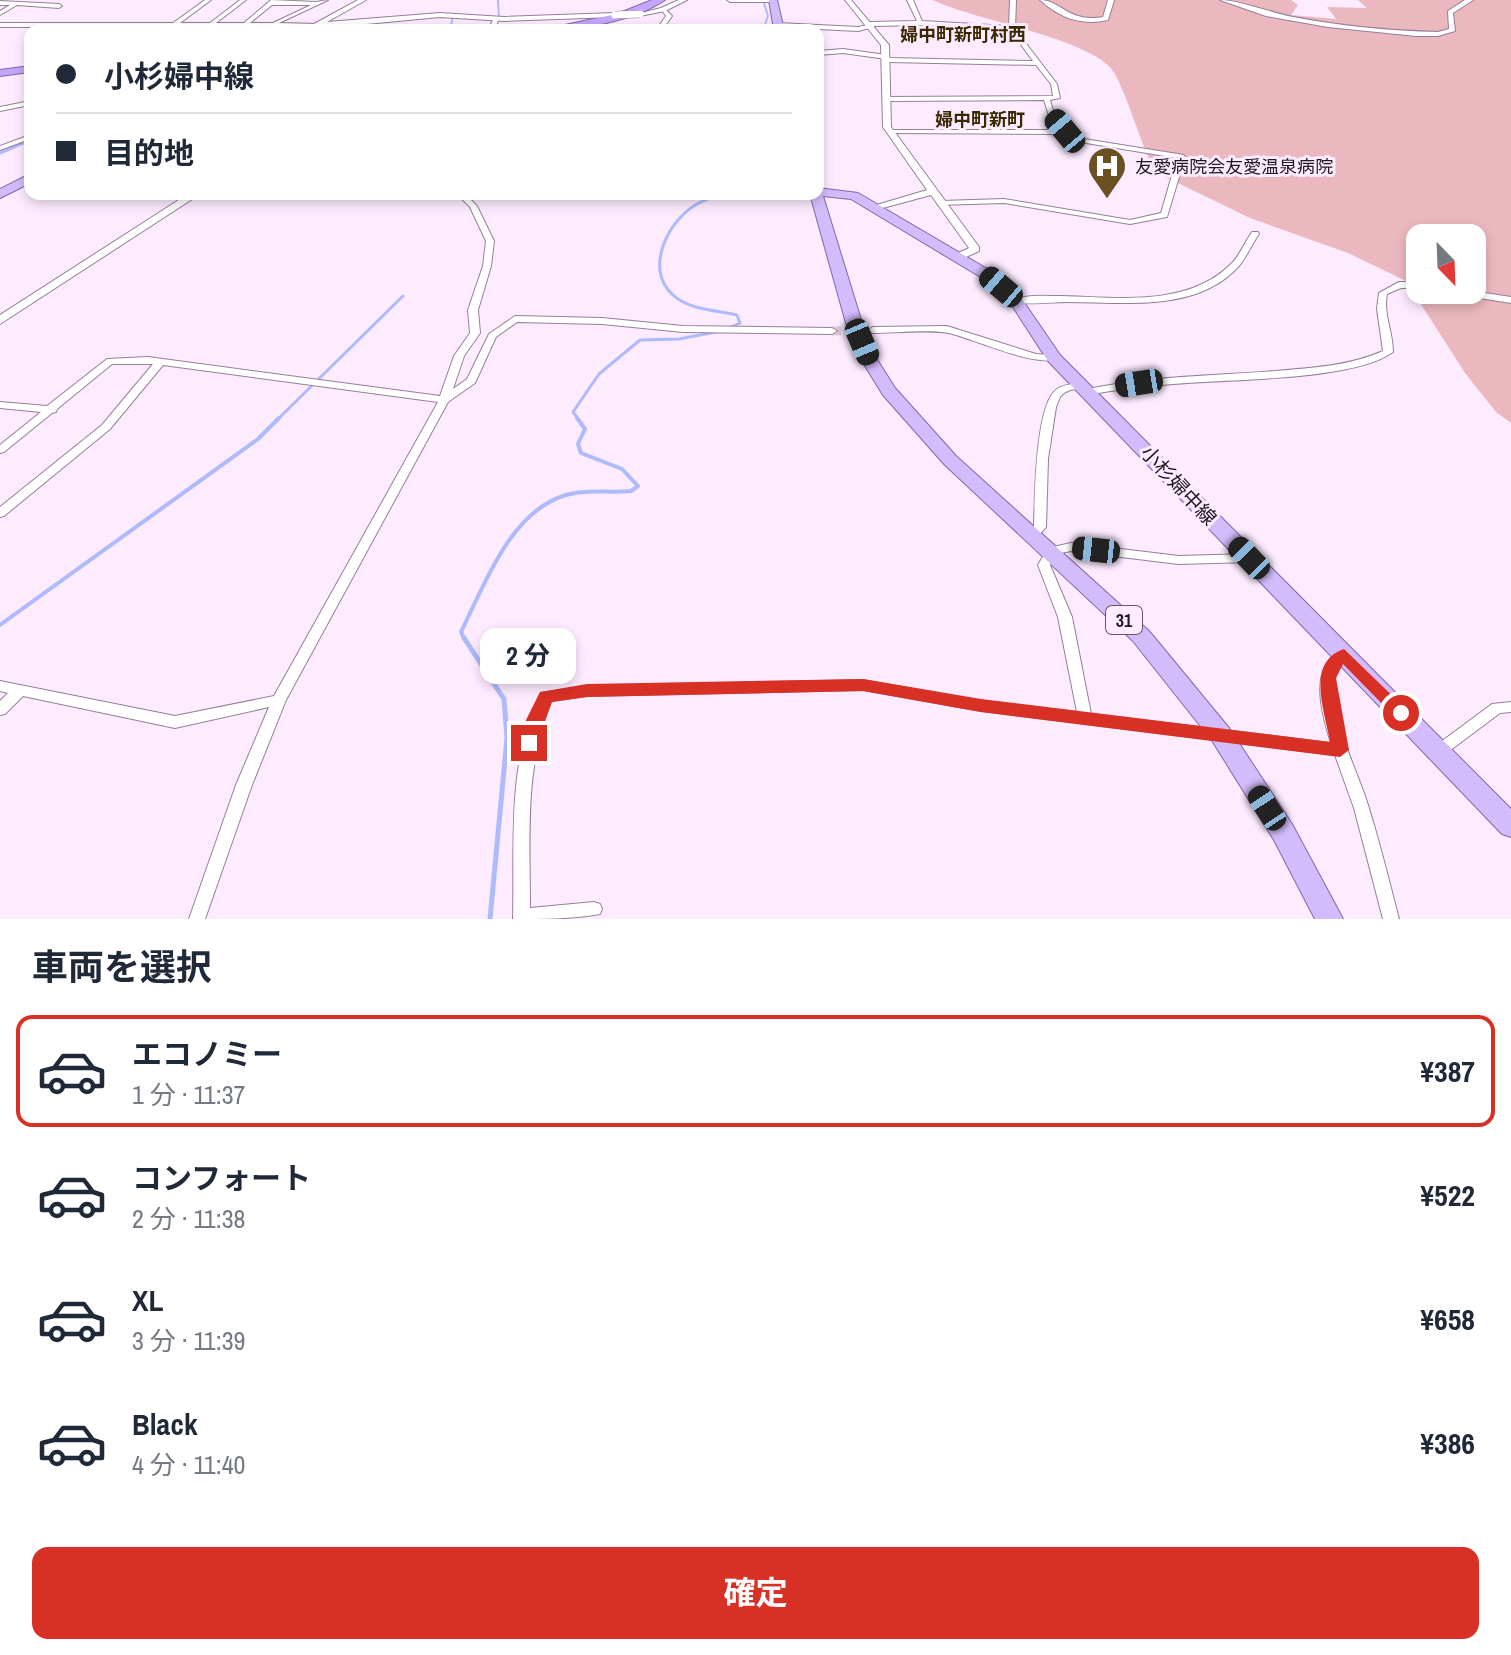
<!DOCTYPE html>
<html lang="ja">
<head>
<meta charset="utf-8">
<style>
  :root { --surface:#fff; --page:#f2f2f3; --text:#1f2937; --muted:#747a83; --line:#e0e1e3; --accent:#d93025 }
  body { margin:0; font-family:"Archivo Narrow","Noto Sans JP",sans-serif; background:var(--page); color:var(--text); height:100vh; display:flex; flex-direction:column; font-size:30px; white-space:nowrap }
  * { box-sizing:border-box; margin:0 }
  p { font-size:26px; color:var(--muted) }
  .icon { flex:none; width:44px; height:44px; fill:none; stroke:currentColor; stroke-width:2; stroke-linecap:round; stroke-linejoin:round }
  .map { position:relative; height:919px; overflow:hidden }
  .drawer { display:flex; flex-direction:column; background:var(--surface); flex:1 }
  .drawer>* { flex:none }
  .banner { position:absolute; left:24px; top:24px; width:800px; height:176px; border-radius:16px; box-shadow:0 4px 12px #0003; display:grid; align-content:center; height:176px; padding:0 32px; background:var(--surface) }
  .needle { width:52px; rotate:157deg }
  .fabs { position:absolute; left:1406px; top:224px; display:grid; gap:16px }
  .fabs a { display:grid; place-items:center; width:80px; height:80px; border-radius:16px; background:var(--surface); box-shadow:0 4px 12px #0003; font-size:40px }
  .end { position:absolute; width:36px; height:36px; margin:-18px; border:10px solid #d93025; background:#fff; box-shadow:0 0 0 4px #fff }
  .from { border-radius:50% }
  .bubble { position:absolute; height:56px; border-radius:16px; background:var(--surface); box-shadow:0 4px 12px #0003; font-size:26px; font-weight:700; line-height:56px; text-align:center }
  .car { position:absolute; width:24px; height:48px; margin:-24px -12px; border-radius:10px; box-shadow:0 0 6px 2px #0007; background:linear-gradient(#222 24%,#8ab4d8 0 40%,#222 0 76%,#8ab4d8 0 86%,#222 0) }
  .banner b { display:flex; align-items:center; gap:28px; height:76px; font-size:30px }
  .banner b+b { border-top:2px solid var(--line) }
  .banner i { width:20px; height:20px; background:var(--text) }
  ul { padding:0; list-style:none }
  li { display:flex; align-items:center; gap:24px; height:112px; margin:0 16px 12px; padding:0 16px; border:4px solid transparent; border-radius:16px }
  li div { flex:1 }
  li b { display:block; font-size:30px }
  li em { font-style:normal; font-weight:700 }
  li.active { border-color:var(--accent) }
  li>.icon { width:72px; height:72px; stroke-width:1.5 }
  h2 { padding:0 32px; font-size:36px; line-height:96px }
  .cta { display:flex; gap:16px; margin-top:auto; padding:16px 32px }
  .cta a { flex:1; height:92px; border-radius:16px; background:var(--accent); color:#fff; font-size:32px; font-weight:700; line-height:92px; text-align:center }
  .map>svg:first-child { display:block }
</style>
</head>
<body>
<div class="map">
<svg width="1511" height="919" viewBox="0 0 1511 919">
  <rect width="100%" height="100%" fill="#fdecff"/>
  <path fill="#ecb8bf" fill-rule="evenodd" d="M933,0H1291L1298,5L1291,15L1336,19L1327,7L1367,8L1358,0H1511V423L1496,412L1465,373L1406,281L1348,253L1250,218L1155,172C1139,140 1131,105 1115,74C1097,39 972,20 933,0ZM1420,238H1472V290H1420Z"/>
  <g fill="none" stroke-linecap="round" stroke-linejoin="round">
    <path stroke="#afbafd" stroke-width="2" d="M763,0L768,16L763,30
      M496,17L499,18L498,0
      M450,30L453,16"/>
    <path stroke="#afbafd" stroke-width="3" d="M0,153L30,140
      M729,328L740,323L737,315C716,310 689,310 673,295C643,269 669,218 699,203C713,195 731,195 747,194
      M277,420L403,296
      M579,420L573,412L599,374L640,340L679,339L721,331"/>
    <path stroke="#afbafd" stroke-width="4" d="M0,625L258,439L279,418
      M465,640L461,632C484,586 509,514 563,496C584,489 609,493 631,491L638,486L622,469L581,453L578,444L585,429L577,418"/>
    <path stroke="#afbafd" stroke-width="5" d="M464,638L504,699L507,738L490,919"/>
    <path stroke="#dcccde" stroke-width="9" stroke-dasharray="9 5" stroke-linecap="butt" d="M832,331L873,330"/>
    <defs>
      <path id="minor" d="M205,0H211L180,23H210L240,0H246L216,23H244L271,0L316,2L328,0L279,23L318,24L316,27H0V23H173ZM272,5H311L273,23H250Z
        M907,0H913L922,21L1009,26L1010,0H1016L1015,29L1057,84L1060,98L1050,100L1054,114L1078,138L1184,155L1185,157L1167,217L1130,224L1004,203L938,205L937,203L941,201L1004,199L1130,220L1161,213L1177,158L1074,141L1049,116L1044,100L886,101L883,99L886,97L1053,96L1051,84L1036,65L889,62L886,60L889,58L1033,61L1010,30L920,25L874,26V27L858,31L778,27L775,25L778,23L858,27L868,25L867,24L870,22L917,21Z
        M0,1L59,4L62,6L59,8L17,5L0,15V11L10,5H0Z
        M661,9H665L672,16L662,30H656L666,16Z
        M494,18L499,19L494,30H488Z
        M843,49L886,55L889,57L886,59L843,53L818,55V51Z
        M30,101V105L0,111V107Z
        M891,130H1057L1060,132L1057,134L889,133V131Z
        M30,135V139L0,150V146Z
        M457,194H465L477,206L494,241L491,266L478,310L480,333L464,356L453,389L467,379L489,334L515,316L602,318L683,326L832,328L837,331L832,334L683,332L602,324L517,322L496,337L475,383L448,402L286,700L252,785L205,919H189L236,785L269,707L175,728L23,696L5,714L0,715V701L8,693L0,691V681L175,716L274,696L438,402L163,365L110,429L4,516L0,517V507L102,425L153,364H112L57,409L56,412L52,413L4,452L0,453V445L41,412L0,408V402L47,406L107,359L148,357L440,396L454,356L470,333L468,310L483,266L486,241L470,207Z
        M1252,232H1258L1259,234C1252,244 1247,256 1239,266C1197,313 1123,302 1067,302C1054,302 1020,306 1012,301C1024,294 1045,296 1060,296C1117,297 1188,308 1232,263C1240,255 1245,242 1252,232Z
        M1399,282H1420V288H1401L1387,294C1383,314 1393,332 1393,352C1358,378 1250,379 1205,382C1166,384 1127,387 1088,395L1083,392L1084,390C1147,376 1211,376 1275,371C1311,368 1349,366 1383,351L1377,309L1379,293Z
        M1444,290H1465L1511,297V303L1448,293Z
        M947,326L1036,354L1054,355L1059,358C1039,369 974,339 949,333C931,329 893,333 873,333L868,330L873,327Z
        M1082,383L1087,386L1086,388L1070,390L1064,393L1060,397L1056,407L1048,459L1046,527L1037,537H1029L1027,534L1034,526C1035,499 1035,404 1057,389C1064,384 1074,384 1082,383Z
        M1071,543L1179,556L1249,554L1253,555L1255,558L1253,561L1249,562L1179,564L1071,551L1056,554L1050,565L1072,617L1091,714L1331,743C1322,715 1307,664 1344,650L1349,652L1351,655C1346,661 1338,665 1336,674C1326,712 1357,769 1368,805C1380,843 1389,881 1399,919H1383L1354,808L1335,755L981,711L863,690L587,696L551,701C524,770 530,837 530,908L594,902L600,904L602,909L600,914C573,919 540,919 513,919C515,844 506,763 541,693L587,686L863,680L981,701L1077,712L1058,617L1038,565L1048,548Z
        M1511,702V712L1500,713L1444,755L1439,757L1434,755L1432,751L1434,747L1492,704Z"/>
      <path id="tertiary" d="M358,0H366L327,22L440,13L504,17L615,13L618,15L615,17L504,21L440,17L303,30Z
        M679,0H687L665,11L640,16L637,14L661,8Z
        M727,0H772L769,2H730Z
        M845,0H851L889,45L891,127L979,247V251L964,258H956V254L969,248L931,195L875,210L870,207L927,190L883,127L881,45Z
        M1040,0C1061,0 1068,23 1103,17L1108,0H1114L1108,20C1081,26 1060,18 1040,0Z
        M1220,0C1238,0 1272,13 1293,17C1341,26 1390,31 1438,32L1449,29L1448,11L1465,0H1473L1453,13L1455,31L1438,36H1416L1328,27L1266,16Z
        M188,194H200L0,324V315Z"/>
      <path id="primary" d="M769,0H777L784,30H774Z
        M30,174V183L0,198V189Z
        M818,188L858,193L989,270L1021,298L1060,355L1511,809V837L1502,834L1048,361L1011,304L979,276L851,199L823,196L862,323L878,361L895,388L956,456L1149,631L1229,728L1292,824L1343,919H1315L1274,840L1213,742L1133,641L944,464L883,395L862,361L846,323L810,194H818Z"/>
      <path id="trunk" d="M652,0H665C632,22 580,30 541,30L617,14Z
        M30,66V72L0,76V70Z"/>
    </defs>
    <use href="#minor" stroke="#967e99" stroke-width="2"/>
    <use href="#tertiary" stroke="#967e99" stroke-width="2"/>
    <use href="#primary" stroke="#8266ad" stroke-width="2"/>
    <use href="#trunk" stroke="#8266ad" stroke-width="2"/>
    <use href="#minor" fill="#fff" fill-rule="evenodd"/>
    <use href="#tertiary" fill="#fff" fill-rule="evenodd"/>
    <use href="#primary" fill="#d3bcfb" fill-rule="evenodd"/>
    <use href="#trunk" fill="#c4a6fa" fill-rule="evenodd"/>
    <defs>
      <path id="tertiary-bridge" d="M615,15L640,14"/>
    </defs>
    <use href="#tertiary-bridge" stroke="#967e99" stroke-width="8" stroke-linecap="butt"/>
    <use href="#tertiary-bridge" stroke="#fff" stroke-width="7"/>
  </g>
  <path fill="#d93025" d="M1344,649L1410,713L1407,717H1395L1343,664L1336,678L1349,750L1340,757L981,712L863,691L587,697L552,702L535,748L529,750L520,743L526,720L540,692L546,691L587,684L863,679L981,699L1330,742C1325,712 1305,662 1344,649Z"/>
  <defs>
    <symbol id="hospital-pin" viewBox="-11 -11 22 30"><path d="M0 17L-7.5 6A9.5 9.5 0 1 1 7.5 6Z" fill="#6b5022" stroke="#fdecff"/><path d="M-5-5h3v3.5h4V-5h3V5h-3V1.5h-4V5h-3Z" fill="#fff"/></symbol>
  </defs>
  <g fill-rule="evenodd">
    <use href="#hospital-pin" x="1085" y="144" width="44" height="60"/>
  </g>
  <g text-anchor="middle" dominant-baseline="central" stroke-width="6" stroke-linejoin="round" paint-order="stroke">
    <g font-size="18" font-weight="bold" fill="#3b2700" stroke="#fdecff">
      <text x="963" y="34">婦中町新町村西</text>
      <text x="980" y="119">婦中町新町</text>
    </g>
    <g font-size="18" fill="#221923" stroke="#fdecff" text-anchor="start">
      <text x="1135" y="166">友愛病院会友愛温泉病院</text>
    </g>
    <rect fill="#fdecff" stroke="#645865" stroke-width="2" x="1106" y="606" width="36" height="28" rx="6"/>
    <g font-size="18" font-weight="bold" fill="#221923">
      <text x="1124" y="620">31</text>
    </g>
    <g font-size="20" fill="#221923" stroke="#fdecff">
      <text transform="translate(1179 485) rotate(47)">小杉婦中線</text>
    </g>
  </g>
</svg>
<div class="fabs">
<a><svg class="needle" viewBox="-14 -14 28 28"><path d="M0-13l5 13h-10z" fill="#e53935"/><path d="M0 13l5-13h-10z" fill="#747a83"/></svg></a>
</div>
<i class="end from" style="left:1401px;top:713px"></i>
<i class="end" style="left:529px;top:743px"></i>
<div class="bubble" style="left:480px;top:628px;width:96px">2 分</div>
<i class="car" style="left:1065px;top:131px;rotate:320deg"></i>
<i class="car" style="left:1001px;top:287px;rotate:310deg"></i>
<i class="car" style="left:862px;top:342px;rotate:157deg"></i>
<i class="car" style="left:1139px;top:383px;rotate:261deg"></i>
<i class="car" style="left:1096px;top:550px;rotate:276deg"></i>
<i class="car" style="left:1249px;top:558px;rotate:316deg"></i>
<i class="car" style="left:1267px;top:808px;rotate:327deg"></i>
<div class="banner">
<b><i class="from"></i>小杉婦中線</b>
<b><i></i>目的地</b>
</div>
</div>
<section class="drawer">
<h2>車両を選択</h2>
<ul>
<li class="active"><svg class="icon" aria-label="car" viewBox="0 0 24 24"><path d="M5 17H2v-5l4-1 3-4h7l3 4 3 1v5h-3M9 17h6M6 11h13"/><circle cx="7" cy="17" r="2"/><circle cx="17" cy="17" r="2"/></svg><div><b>エコノミー</b><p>1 分 · 11:37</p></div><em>¥387</em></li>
<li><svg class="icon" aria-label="car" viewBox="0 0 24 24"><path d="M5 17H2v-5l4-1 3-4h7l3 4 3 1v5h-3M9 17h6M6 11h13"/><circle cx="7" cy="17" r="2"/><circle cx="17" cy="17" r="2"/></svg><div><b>コンフォート</b><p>2 分 · 11:38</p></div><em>¥522</em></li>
<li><svg class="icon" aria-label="car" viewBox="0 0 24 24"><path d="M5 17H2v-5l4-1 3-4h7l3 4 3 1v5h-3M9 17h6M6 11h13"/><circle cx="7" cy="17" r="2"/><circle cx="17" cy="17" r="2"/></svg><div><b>XL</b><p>3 分 · 11:39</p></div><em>¥658</em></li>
<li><svg class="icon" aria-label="car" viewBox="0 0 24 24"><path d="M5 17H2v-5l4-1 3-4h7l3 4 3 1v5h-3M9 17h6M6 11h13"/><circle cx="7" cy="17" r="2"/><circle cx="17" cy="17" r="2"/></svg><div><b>Black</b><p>4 分 · 11:40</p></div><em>¥386</em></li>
</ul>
<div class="cta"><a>確定</a></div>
</section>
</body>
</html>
